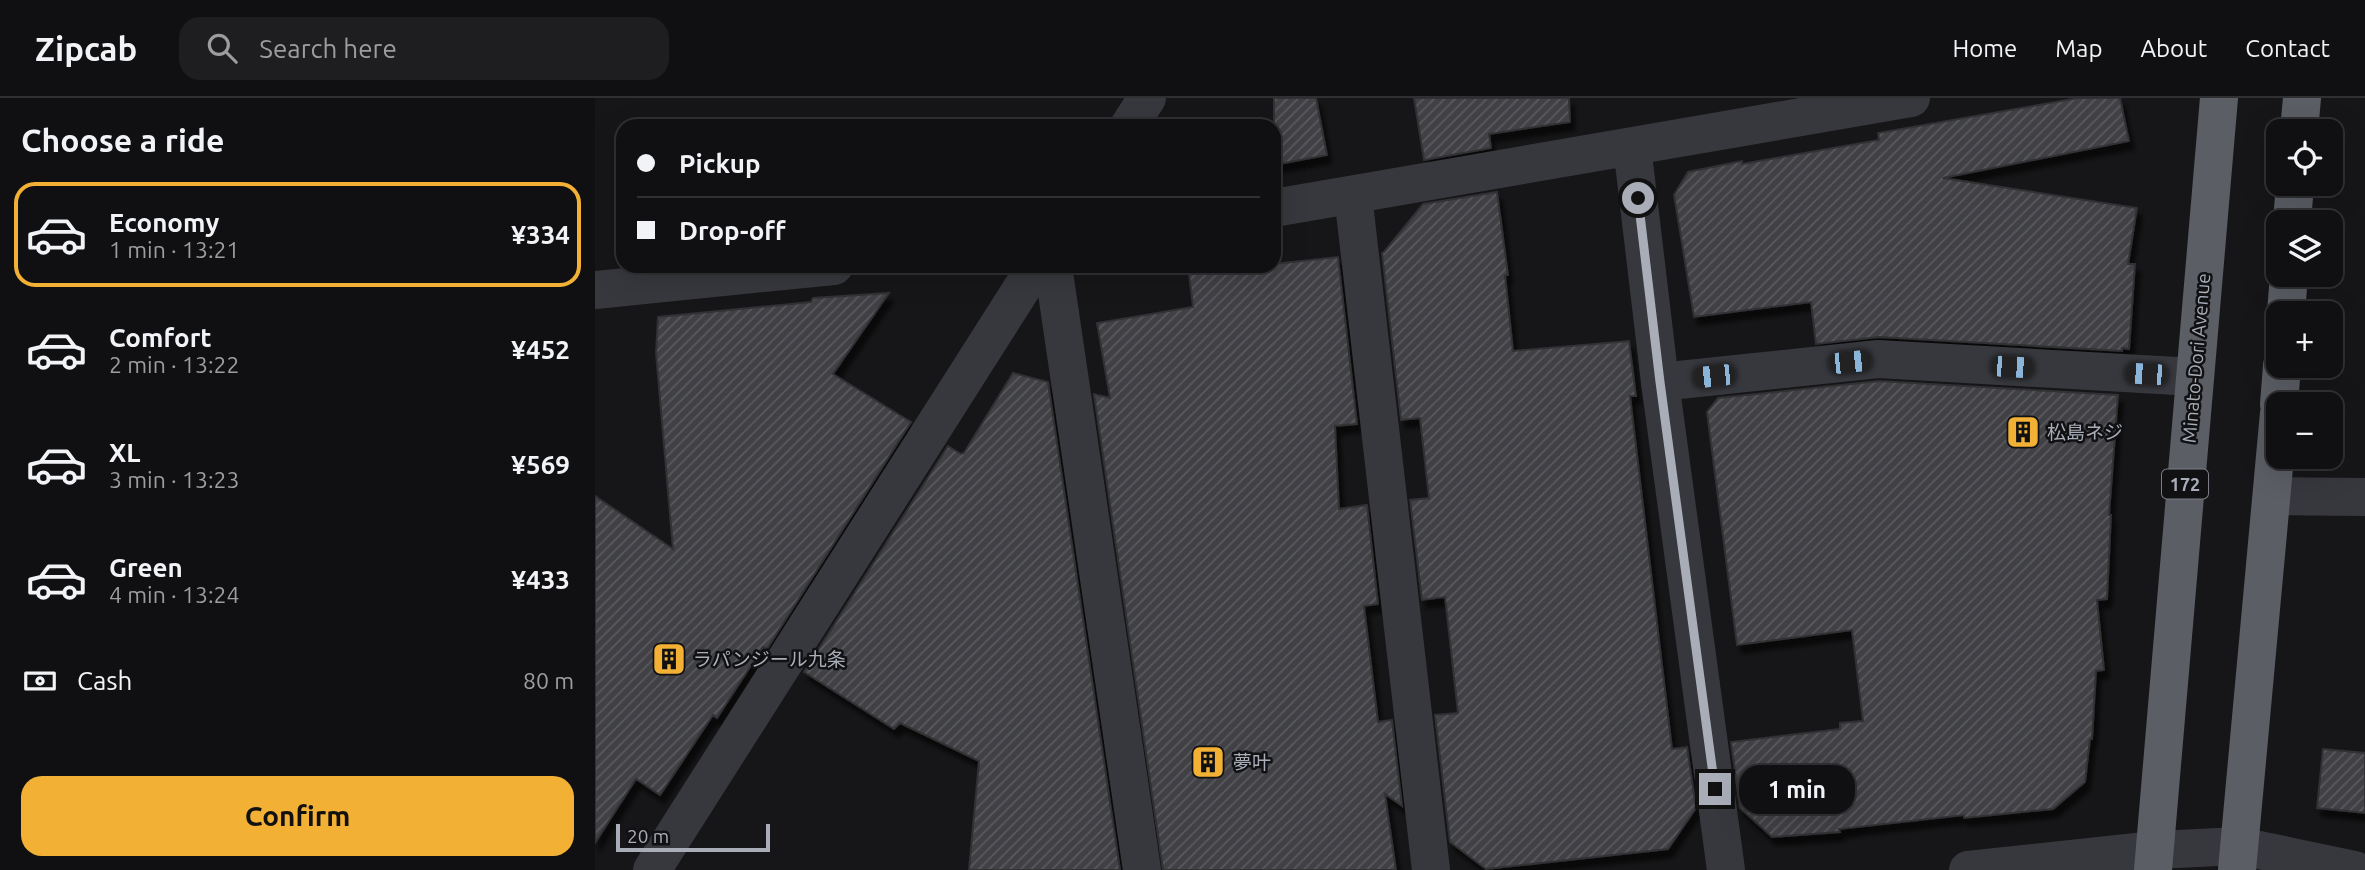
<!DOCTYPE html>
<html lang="en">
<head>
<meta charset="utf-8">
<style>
  :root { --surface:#101012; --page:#1e1e20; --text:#f1f3f6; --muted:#9c9d9f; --line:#303032; --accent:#f2b134 }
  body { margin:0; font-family:Ubuntu,"Noto Sans JP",sans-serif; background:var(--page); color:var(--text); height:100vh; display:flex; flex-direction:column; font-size:26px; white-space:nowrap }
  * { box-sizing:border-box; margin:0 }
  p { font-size:23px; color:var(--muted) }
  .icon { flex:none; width:38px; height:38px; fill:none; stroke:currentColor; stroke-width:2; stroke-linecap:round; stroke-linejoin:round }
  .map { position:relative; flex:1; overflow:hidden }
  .side { display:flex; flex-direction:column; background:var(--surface); width:595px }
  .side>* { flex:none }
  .hud { position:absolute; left:21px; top:21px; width:665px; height:154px; border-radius:21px; box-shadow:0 7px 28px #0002,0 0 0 2px var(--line); display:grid; align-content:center; height:154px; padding:0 21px; background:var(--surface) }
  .tools { position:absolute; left:1671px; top:21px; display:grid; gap:14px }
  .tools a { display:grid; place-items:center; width:77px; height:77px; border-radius:14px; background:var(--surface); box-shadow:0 7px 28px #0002,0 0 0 2px var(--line); font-size:35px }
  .scale { position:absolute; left:21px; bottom:18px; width:154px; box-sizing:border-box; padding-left:7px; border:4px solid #a8adb8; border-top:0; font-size:19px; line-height:24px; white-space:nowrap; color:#a8adb8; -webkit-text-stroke:5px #111113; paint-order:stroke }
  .end { position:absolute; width:32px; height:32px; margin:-16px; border:9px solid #a8adb8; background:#111; box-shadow:0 0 0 4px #111 }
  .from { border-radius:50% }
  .bubble { position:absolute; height:49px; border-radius:21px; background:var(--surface); box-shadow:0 7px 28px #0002,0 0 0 2px var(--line); font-size:23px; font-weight:600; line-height:49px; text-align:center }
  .car { position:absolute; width:21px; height:42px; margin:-21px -10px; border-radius:9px; box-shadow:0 0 5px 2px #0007; background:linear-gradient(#222 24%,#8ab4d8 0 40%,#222 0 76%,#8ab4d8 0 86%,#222 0) }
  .hud b { display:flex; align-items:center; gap:24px; height:66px; font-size:26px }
  .hud b+b { border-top:2px solid var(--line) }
  .hud i { width:18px; height:18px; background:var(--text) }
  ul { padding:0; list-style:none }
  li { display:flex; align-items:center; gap:21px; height:105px; margin:0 14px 10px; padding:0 7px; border:4px solid transparent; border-radius:21px }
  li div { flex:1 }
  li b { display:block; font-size:26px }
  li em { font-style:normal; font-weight:600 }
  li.selected { border-color:var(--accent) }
  li>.icon { width:63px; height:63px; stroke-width:1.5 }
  h2 { padding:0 21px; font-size:32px; line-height:84px }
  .pay { display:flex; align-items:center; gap:18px; height:77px; padding:0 21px; font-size:26px }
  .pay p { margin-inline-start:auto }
  .button { display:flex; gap:14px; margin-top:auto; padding:14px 21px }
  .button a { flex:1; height:80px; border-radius:21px; background:var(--accent); color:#111; font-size:28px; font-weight:600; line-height:80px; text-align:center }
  header { display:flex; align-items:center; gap:42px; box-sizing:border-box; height:98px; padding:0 35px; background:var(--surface); border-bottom:2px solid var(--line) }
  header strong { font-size:33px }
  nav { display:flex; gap:38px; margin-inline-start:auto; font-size:24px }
  .search { width:490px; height:63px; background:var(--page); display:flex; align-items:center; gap:18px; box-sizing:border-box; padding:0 24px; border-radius:21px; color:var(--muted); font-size:26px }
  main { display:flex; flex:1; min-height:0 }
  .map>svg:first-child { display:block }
</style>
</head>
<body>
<header>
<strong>Zipcab</strong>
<div class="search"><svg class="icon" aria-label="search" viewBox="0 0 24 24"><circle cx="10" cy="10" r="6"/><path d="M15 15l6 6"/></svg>Search here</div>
<nav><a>Home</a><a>Map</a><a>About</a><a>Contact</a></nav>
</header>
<main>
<section class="side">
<h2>Choose a ride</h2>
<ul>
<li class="selected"><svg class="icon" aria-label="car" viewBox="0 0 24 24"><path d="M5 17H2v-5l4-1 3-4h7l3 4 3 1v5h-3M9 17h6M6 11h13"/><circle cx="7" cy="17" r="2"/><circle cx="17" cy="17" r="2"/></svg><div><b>Economy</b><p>1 min · 13:21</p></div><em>¥334</em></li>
<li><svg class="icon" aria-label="car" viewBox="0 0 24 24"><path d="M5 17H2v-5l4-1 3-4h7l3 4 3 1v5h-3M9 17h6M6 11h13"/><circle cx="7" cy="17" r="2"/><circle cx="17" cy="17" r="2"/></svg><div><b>Comfort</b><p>2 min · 13:22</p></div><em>¥452</em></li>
<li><svg class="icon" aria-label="car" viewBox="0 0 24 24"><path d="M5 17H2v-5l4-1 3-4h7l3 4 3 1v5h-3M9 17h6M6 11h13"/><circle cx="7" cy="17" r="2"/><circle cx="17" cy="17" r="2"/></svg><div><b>XL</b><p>3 min · 13:23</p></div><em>¥569</em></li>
<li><svg class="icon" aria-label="car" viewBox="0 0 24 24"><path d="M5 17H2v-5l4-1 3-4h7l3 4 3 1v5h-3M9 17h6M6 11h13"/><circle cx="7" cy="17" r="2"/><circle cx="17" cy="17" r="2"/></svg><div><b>Green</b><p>4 min · 13:24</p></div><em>¥433</em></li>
</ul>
<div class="pay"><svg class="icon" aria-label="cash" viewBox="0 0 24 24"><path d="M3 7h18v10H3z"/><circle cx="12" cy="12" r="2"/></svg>Cash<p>80 m</p></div>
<div class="button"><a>Confirm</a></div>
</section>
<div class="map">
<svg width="1770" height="772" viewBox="0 0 1770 772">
  <defs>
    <pattern id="building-hatch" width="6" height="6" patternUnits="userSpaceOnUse" patternTransform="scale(1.75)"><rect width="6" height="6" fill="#404145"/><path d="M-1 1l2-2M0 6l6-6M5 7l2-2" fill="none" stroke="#595a5e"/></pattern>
    <filter id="shadow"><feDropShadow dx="4.5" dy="8" stdDeviation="2" flood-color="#0009"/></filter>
  </defs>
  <rect width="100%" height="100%" fill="#161618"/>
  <path fill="url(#building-hatch)" stroke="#303034" stroke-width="2" filter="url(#shadow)" d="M679,0H721L732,57L679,67Z
    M819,0H974L975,24L894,36L896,50L829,62Z
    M1483,0H1525L1534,43L1348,80L1542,110L1533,166H1540L1534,251L1527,250V253L1284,239L1221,246L1216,204L1099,219L1079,97L1093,74L1147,63V66L1284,42L1283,35Z
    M902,94L913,177H910L918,253L1034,243L1041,298H1035L1077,651L1092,649L1101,710L1073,751L891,771L855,744L840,617L863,615L850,499L827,502L815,402L834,400L825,320L806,322L787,155L789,154L828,106Z
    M743,159L762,326L740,328L744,411L772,407L783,506L769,508L783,624L797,622L807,708L790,696L801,772H568L499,296L515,300L502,225L598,209L593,168H679V166Z
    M294,195L238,276L316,324L172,551L168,549L122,620L118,617L65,697L41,681L0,745V398L78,451L61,255L63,219L216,204L218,200Z
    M418,275L453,284L525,772H374L384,663L305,625L299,631L209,574L353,348L366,356L369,355Z
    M1284,283L1523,297L1514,417H1516L1512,501L1502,502L1509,572L1501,573L1497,641H1495L1490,684L1458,711L1369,720V717L1244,731L1245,734L1177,739L1145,710L1136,644L1245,631V625L1268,623L1257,532L1142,547L1112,314L1123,300Z
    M1728,651L1770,655V715L1722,710Z"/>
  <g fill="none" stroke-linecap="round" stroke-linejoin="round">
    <path stroke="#37383d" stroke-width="38" d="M534,28L552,0
      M1065,284L1283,261L1599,279
      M1677,398L1770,399
      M57,772L441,168"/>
    <path stroke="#37383d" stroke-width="38" d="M1037,48L1065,284L1131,772
      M758,97L836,772
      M679,110L1316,0
      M458,168L547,772
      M0,192L239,168
      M1373,772L1560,752L1645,748L1760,772"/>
    <path stroke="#5b5e65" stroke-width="38" d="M1704,33L1707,0
      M1697,124L1700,86
      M1691,215L1694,177
      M1684,306L1687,268
      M1558,772L1624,0
      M1642,772L1684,315"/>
  </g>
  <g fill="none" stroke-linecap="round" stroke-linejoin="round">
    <path stroke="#a8adb8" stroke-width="9" d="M1043,100L1065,284L1120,691"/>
  </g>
  <defs>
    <symbol id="building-square" viewBox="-11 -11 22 22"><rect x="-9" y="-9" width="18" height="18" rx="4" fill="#f2b134" stroke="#111113"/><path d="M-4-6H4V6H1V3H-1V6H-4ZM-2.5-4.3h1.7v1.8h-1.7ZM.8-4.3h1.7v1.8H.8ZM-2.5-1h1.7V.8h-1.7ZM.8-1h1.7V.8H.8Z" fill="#111"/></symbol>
  </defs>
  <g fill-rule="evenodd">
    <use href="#building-square" x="1409" y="315" width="38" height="38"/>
    <use href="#building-square" x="55" y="542" width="38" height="38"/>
    <use href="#building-square" x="594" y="645" width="38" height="38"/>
  </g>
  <g text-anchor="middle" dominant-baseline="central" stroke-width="5" stroke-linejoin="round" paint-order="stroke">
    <rect fill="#111113" stroke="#7b7e86" stroke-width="2" x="1567" y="371.5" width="46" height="29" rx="5"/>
    <g font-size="18" font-weight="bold" fill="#a8adb8">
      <text x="1590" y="386">172</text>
    </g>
    <g font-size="19" fill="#a8adb8" stroke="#111113">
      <text transform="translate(1601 260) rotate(-85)">Minato-Dori Avenue</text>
    </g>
    <g font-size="19" fill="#a8adb8" stroke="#111113" text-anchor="start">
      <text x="1452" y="334">松島ネジ</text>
      <text x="98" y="561">ラパンジール九条</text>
      <text x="638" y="664">夢叶</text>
    </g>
  </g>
</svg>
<div class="tools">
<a><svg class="icon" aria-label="locate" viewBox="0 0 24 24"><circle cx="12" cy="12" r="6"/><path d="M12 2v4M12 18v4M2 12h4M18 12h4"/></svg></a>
<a><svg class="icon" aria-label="layers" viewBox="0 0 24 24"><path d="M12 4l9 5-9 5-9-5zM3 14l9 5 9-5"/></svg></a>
<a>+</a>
<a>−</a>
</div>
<div class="scale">20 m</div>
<i class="end from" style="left:1043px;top:100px"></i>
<i class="end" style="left:1120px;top:691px"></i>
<div class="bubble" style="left:1144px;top:667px;width:116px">1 min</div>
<i class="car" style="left:1255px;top:264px;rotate:84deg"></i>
<i class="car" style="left:1417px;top:269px;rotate:93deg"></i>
<i class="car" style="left:1551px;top:276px;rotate:273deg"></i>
<i class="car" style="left:1119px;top:278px;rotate:264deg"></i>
<div class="hud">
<b><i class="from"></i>Pickup</b>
<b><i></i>Drop-off</b>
</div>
</div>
</main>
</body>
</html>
